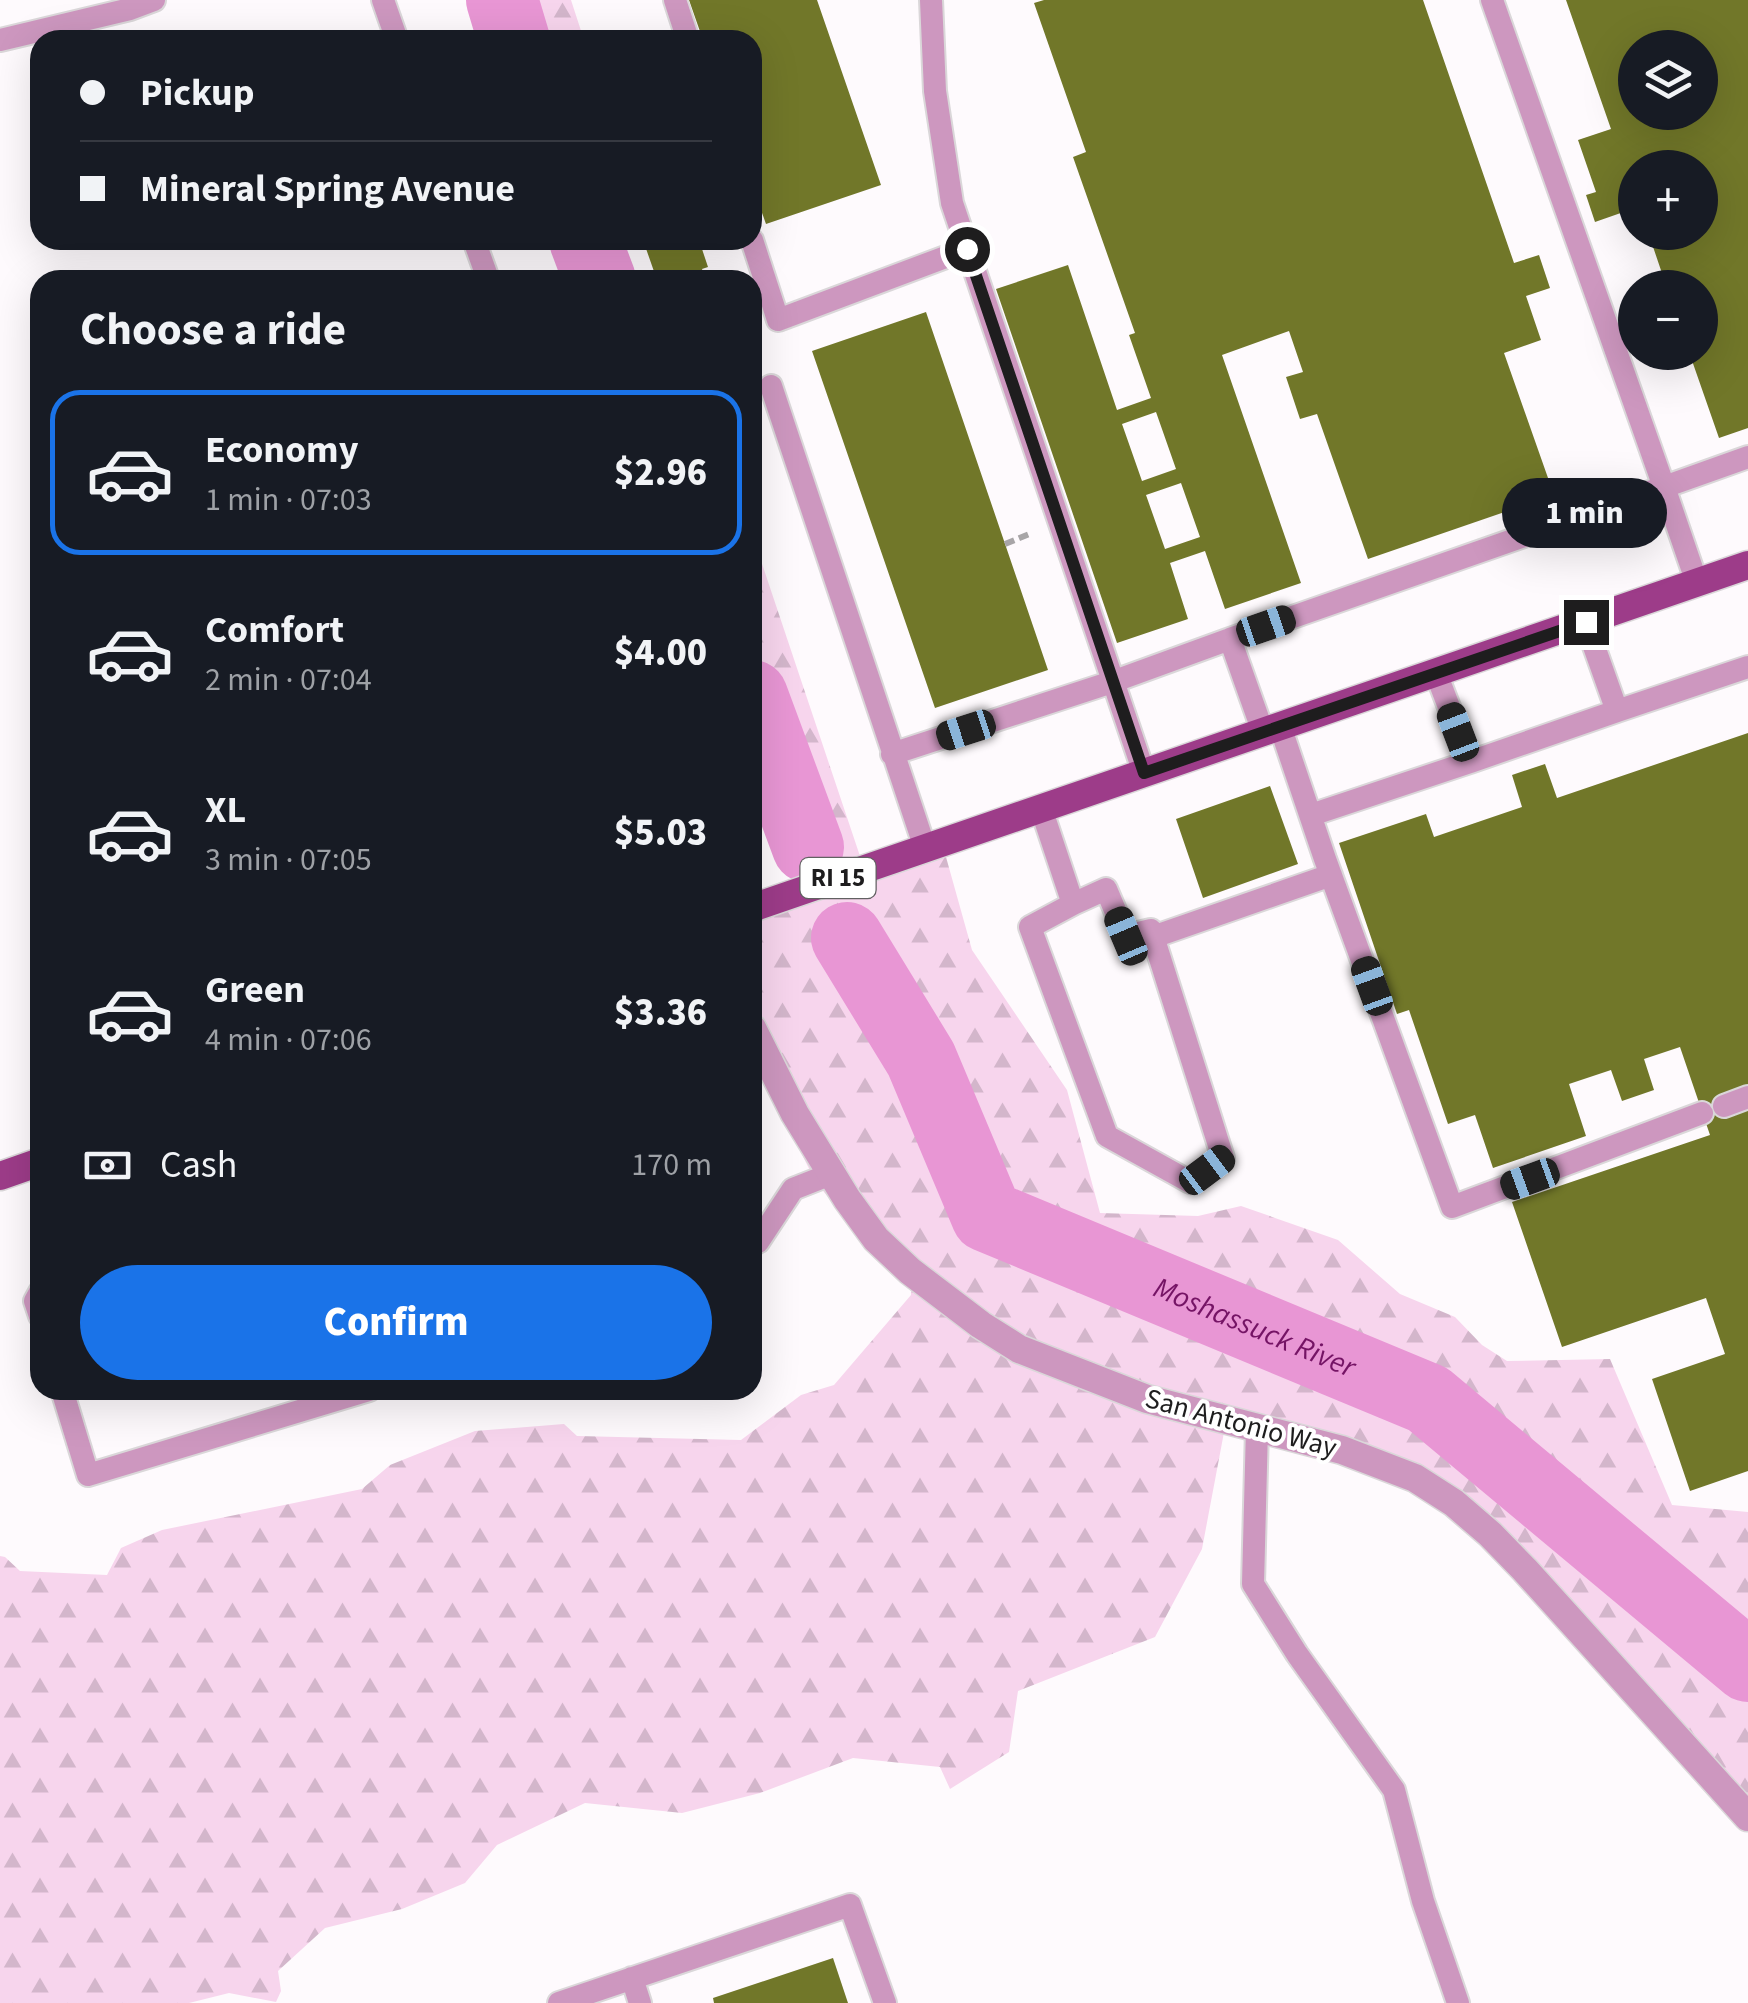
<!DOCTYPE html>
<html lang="en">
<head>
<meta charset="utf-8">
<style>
  :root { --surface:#171b24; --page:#242831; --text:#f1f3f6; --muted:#9ea1a6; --line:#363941; --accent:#1a73e8 }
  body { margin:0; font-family:"Source Sans 3",sans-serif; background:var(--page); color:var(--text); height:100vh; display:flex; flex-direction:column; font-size:38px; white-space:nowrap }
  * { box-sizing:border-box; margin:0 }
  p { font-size:32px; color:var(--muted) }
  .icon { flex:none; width:55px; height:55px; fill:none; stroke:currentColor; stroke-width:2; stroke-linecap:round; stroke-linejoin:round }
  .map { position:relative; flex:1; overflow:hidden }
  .panel { position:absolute; left:30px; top:270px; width:732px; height:1130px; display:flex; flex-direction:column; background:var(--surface); border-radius:30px; box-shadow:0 10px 40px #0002 }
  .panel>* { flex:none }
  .guide { position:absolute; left:30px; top:30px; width:732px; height:220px; border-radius:30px; box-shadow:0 10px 40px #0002; display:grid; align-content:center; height:220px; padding:0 50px; background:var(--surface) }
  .buttons { position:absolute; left:1618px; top:30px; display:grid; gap:20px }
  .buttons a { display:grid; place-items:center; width:100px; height:100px; border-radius:50%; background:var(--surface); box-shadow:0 10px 40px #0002; font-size:50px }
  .end { position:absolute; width:45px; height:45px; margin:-22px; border:12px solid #1e1d1e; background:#fff; box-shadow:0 0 0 5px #fff }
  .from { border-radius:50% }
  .bubble { position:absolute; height:70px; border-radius:35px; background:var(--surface); box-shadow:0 10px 40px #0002; font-size:32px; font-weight:800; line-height:70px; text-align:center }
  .car { position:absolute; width:30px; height:60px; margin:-30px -15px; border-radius:12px; box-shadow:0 0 8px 2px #0007; background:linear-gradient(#222 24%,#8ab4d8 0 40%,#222 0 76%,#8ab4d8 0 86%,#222 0) }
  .guide b { display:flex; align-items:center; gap:35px; height:95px; font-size:38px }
  .guide b+b { border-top:2px solid var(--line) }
  .guide i { width:25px; height:25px; background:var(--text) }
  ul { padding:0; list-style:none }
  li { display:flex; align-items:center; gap:30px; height:165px; margin:0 20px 15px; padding:0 30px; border:5px solid transparent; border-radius:30px }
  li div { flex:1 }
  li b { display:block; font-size:38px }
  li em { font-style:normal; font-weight:800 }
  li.current { border-color:var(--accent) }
  li>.icon { width:90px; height:90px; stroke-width:1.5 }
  h2 { padding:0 50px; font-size:45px; line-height:120px }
  .pay { display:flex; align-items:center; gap:25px; height:110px; padding:0 50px; font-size:38px }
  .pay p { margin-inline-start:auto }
  .cta { display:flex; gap:20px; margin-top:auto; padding:20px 50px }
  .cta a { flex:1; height:115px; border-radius:60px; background:var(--accent); color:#fff; font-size:40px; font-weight:800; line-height:115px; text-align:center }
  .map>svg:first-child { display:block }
</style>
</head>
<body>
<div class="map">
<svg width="1748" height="2003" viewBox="0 0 1748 2003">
  <defs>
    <pattern id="forest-firs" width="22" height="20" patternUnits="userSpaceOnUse" patternTransform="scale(2.5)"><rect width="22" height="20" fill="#f7d5ed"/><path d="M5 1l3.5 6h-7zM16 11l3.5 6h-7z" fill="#d3b6cb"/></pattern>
  </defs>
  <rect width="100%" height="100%" fill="#fefafd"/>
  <path fill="url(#forest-firs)" d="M471,0H571L584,40H485Z
    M553,240H593L604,276L609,280H568Z
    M753,537L866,874L946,857L972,950L1067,1090L1100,1213L1198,1216L1241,1206L1338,1240L1400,1294L1455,1317L1482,1345L1507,1361L1610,1359L1672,1505L1748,1512V1824L1450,1500L1324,1449L1225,1427L1202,1549L1155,1637L1018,1691L1009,1752L950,1789L940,1767L853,1758L760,1793L682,1813L585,1803L497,1845L465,1883L402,1909L325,1928L278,1971L281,1991L276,2002L229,1993L189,2003H0V1556L5,1557L20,1571L107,1575L121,1548L162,1530L362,1489L390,1465L475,1431L564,1424L577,1436L741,1440L801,1395L834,1385L911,1295V1288L869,1248L815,1181L765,1079L753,1048V919L835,887L795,788L786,753L753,668Z"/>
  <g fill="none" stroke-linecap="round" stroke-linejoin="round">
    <g stroke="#e896d4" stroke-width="72">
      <path d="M502,0L514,40"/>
      <path d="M585,240L600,280"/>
      <path d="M752,696L808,847"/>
      <path id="s1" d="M847,938L921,1059L987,1216L1428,1399L1748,1666"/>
    </g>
  </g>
  <path fill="#717729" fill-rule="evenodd" d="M689,0H817L881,185L766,224L752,185V40H703Z
    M1044,0H1423L1514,263L1539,255L1550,288L1526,296L1541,340L1504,353L1554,495L1368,559L1317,414L1300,419L1286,377L1303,372L1289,331L1222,355L1301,583L1225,609L1205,551L1170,563L1188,619L1117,643L996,289L1068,265L1117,410L1151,398L1129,335L1135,333L1073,157L1086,152L1034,3ZM1156,412L1176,469L1142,481L1122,424ZM1181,483L1200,537L1165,549L1146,495Z
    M1566,0H1748V428L1719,438L1689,352H1700V288H1667L1648,232H1700V168H1635V208L1595,222L1586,195L1596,192L1578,140L1611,129ZM1635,48H1700V112H1635Z
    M643,240H715L701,246L708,267L702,269L706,280H657Z
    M926,312L1048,670L935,708L812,351Z
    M1748,733V1471L1690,1491L1652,1379L1725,1354L1706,1298L1562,1347L1512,1202L1710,1135L1680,1047L1644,1059L1654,1090L1622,1101L1611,1070L1569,1084L1586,1136L1493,1168L1475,1115L1448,1124L1409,1010L1397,1014L1339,843L1426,814L1434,837L1522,807L1512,775L1545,764L1557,798Z
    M1270,786L1298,864L1203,898L1176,819Z
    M833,1958L848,2003H714L713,1998Z"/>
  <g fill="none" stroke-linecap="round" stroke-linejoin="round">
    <defs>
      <path id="service" d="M383,0L397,40
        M675,0L688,40
        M931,0L935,91L952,203L1144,773
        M1492,0L1664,487L1748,457
        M0,40L130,9L154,0
        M474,240L488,279
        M752,240L778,320L967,249
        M771,386L925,848
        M1230,639L1664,487L1697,583
        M1617,711L1748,667
        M1280,726L1325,859L1452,1207L1702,1113
        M892,754L1112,682L1230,639L1263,732
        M1470,762L1617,711L1585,621
        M1041,808L1073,904L1030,927L1107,1136L1190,1182L1223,1158L1151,930L1126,936L1106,889L1073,904
        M1311,815L1470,762L1436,673
        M1153,937L1331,875
        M1724,1106L1748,1097
        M752,1244L758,1242L793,1189L831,1174
        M40,1292L35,1301L40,1316
        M62,1390L88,1475L369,1390
        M1257,1428L1253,1584L1297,1654L1394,1790L1423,1901L1458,2003
        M632,1978L640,2003
        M559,2003L850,1905L885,2003"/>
      <path id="minor" d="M752,1028L795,1114L847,1199L876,1239L910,1271L981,1325L1019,1349L1147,1399L1342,1450L1415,1478L1454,1503L1490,1534L1525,1570L1748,1817"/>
      <path id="primary" d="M752,908L1748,565
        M0,1176L40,1162"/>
    </defs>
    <use href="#service" stroke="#dad7d9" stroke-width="26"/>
    <use href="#minor" stroke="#dad7d9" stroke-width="31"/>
    <use href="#primary" stroke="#dad7d9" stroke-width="31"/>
    <path stroke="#a8a5a7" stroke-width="6" stroke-dasharray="10 5" stroke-linecap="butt" d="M1005,544L1032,533"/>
    <use href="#service" stroke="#cd97bf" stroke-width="22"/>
    <use href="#minor" stroke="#cd97bf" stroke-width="28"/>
    <use href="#primary" stroke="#9d3c89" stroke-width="28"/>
  </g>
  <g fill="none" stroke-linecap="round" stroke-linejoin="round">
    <path stroke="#1e1d1e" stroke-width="12" d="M967,249L1144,773L1586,622"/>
  </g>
  <g text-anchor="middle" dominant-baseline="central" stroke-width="8" stroke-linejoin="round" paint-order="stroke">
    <rect fill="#fff" stroke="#626162" stroke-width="2.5" x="800.5" y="858" width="75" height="40" rx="8"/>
    <g font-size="25" font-weight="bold" fill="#1e1d1e">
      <text x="838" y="878">RI 15</text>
    </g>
    <g font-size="28" fill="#1e1d1e" stroke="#fff">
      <text transform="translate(1241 1423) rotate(15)">San Antonio Way</text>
    </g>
    <g font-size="30" font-style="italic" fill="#751465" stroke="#fff">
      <text stroke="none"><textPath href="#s1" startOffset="602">Moshassuck River</textPath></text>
    </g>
  </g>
</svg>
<div class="buttons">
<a><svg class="icon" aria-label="layers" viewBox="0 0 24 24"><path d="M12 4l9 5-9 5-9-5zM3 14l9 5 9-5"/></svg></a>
<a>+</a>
<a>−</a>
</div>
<i class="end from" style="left:967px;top:249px"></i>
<i class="end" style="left:1586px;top:622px"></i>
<div class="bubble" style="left:1502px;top:478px;width:165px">1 min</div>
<i class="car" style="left:1266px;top:626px;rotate:71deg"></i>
<i class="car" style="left:966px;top:730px;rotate:252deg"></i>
<i class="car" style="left:1458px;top:732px;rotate:339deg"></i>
<i class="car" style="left:1126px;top:936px;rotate:337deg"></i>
<i class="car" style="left:1372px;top:986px;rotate:340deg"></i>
<i class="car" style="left:1207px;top:1170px;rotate:53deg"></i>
<i class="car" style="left:1530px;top:1179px;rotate:250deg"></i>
<div class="guide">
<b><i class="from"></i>Pickup</b>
<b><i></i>Mineral Spring Avenue</b>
</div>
<section class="panel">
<h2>Choose a ride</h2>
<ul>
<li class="current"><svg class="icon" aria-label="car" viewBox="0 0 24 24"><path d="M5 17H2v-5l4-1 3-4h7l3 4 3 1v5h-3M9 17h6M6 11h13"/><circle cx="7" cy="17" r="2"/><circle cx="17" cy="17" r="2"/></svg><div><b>Economy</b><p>1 min · 07:03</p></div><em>$2.96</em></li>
<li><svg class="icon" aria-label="car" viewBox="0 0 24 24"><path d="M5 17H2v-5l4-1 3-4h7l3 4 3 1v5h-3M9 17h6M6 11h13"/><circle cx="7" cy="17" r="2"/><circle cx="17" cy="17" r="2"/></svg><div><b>Comfort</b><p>2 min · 07:04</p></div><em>$4.00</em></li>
<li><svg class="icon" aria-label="car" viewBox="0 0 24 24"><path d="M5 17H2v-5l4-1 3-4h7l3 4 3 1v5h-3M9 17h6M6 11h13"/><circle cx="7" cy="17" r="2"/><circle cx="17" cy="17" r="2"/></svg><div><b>XL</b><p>3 min · 07:05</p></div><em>$5.03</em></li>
<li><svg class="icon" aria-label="car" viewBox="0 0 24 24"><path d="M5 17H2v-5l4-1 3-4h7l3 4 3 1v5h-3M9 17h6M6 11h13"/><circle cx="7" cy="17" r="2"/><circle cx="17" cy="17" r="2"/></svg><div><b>Green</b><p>4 min · 07:06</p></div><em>$3.36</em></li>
</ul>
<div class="pay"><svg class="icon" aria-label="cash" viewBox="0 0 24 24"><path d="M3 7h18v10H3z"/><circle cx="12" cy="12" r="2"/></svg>Cash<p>170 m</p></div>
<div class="cta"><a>Confirm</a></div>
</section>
</div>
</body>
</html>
